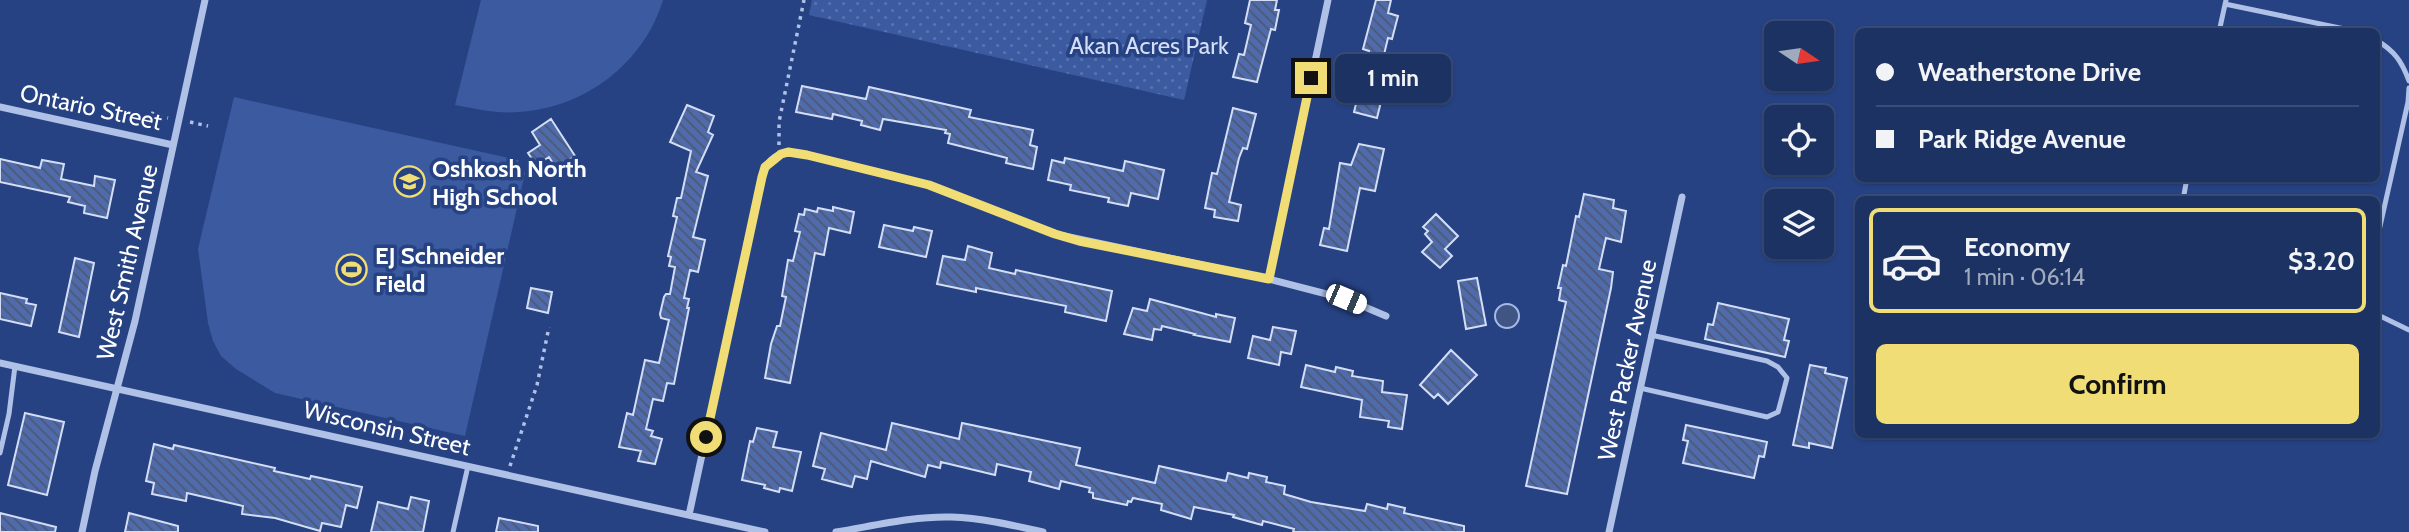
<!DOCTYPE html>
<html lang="en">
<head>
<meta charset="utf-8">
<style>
  :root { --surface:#1c3262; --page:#253a68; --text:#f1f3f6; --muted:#a0aabe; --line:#3a4d77; --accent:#f0dd75 }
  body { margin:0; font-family:Cabin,sans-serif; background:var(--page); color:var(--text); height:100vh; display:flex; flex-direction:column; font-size:26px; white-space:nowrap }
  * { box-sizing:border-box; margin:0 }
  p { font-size:23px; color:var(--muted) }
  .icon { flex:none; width:38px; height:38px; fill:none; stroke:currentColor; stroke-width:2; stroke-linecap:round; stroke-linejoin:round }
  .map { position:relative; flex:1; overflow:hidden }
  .details { position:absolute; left:1855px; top:196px; width:525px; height:242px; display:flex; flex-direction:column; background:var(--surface); border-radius:10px; box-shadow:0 2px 5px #0004,0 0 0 2px var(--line) }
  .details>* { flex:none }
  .guide { position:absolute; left:1855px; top:28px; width:525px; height:154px; border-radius:10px; box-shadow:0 2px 5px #0004,0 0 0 2px var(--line); display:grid; align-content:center; height:154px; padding:0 21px; background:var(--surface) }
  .needle { width:46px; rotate:103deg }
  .tools { position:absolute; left:1764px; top:21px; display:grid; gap:14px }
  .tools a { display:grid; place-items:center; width:70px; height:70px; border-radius:10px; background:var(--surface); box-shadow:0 2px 5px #0004,0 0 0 2px var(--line); font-size:35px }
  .end { position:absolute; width:32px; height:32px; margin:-16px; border:9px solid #f0dd75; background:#111; box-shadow:0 0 0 4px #111 }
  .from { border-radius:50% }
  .bubble { position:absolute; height:49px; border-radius:10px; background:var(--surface); box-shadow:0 2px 5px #0004,0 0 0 2px var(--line); font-size:23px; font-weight:800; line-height:49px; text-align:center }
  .car { position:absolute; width:21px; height:42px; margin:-21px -10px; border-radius:9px; box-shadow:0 0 5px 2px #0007; background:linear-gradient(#fff 24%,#345 0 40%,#fff 0 76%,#345 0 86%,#fff 0) }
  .guide b { display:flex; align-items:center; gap:24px; height:66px; font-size:26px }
  .guide b+b { border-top:2px solid var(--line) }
  .guide i { width:18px; height:18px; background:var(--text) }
  ul { padding:12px 0 0; list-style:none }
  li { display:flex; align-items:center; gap:21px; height:105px; margin:0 14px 10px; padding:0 7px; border:4px solid var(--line); border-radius:10px }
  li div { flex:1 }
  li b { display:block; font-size:26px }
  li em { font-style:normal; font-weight:800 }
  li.on { border-color:var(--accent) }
  li>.icon { width:63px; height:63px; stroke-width:1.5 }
  .action { display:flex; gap:14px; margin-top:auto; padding:14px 21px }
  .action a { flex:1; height:80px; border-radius:10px; background:var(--accent); color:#111; font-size:28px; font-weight:800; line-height:80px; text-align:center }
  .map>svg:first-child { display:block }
</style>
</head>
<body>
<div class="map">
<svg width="2409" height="532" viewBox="0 0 2409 532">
  <defs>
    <pattern id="grass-dots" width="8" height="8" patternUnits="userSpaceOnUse" patternTransform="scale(1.75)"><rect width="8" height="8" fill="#3b5aa0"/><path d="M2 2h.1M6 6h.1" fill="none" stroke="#5873ae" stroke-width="1.8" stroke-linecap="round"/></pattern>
    <pattern id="building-back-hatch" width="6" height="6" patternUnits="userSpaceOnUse" patternTransform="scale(1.75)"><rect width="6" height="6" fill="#4f6bab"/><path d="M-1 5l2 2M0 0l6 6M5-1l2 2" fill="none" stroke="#4d5872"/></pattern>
  </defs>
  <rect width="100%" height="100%" fill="#264283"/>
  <path fill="url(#grass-dots)" d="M812,0H1207L1184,100L809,15Z"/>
  <path fill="#3b5aa0" d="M481,0H663C644,63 585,108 519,112C498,114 476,109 455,105Z
    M234,97L518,160L525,173L465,436L275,393L236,369L221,356L213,341L208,323L198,249Z"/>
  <path fill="#415585" stroke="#a4bae8" stroke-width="2" d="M1495 316a12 12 0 1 1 24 0a12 12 0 1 1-24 0Z"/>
  <path fill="url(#building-back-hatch)" stroke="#d3def6" stroke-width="2" d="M1250,0H1277L1275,10H1279L1275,30L1271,29L1257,82L1233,77L1239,54L1244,55L1251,25L1245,23Z
    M1376,0H1391L1388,13L1398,16L1392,39L1388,38L1381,67L1389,69L1377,118L1354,112L1369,51L1363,49Z
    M802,86L866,99L869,87L971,110L969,117L1033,130L1030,145L1037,147L1033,169L1006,163L1007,158L948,143L950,134L945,133L946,130L883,119L880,130L861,125L862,121L833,114L832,119L796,112Z
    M687,105L714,116L708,132L713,135L696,172L708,176L693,237L705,240L698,272L690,270L684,298L689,299L687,308H689L674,384L667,383L663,401L653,399L646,429L653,431L651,436L662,439L655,464L638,461L641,451L619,447L627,413L633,415L645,360L659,363L669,320L661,318L660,314L664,297L666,294H670L675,267L669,266L671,257L668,256L677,217L673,216L677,198H681L691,151L670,142Z
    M1233,108L1256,114L1247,149L1243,148L1239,158L1229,202L1241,205L1238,221L1214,217L1215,210L1205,208L1212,173L1217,174Z
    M551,119L575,156L556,168L549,157L536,165L528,153L540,145L532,132Z
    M1359,144L1384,149L1375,191L1360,188L1347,251L1320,245L1324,228L1329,229L1340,163L1351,165Z
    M1065,158L1123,171L1125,161L1164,170L1158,199L1131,193L1128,206L1108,202L1109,198L1070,190L1071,185L1048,180L1052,160L1064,163Z
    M0,159L40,168L42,160L64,164L61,179L94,186L95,176L115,180L107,218L84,213L85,206L68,202L70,197L0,182Z
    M1584,194L1614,200L1613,208L1626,211L1621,242L1606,238L1599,269L1613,272L1611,288L1567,494L1526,486L1566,302L1559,300L1561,288H1558L1563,265L1566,266L1576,216L1579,217Z
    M833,207L854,212L850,233L829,228L824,255L815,253L790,383L765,378L771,344L777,326H780L786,297L782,296L788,260L793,261L800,232L795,231L799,214L804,215L805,209L817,212L818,208L833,211Z
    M1436,214L1458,236L1445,249L1452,256L1440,268L1422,252L1432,242L1425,234L1428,231L1423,227Z
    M884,225L913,231L914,227L932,231L926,257L879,247Z
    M968,246L992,253L989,268L1015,274L1016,270L1112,291L1106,321L1065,312L1066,306L976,288V292L937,284L943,256L965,260Z
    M75,258L94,263L79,337L59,332Z
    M1477,278L1486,325L1466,329L1458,281Z
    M531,288L552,292L548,313L527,308Z
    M0,293L27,299L26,303L36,305L31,326L0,319Z
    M1150,299L1216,317V314L1235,318L1230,342L1194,335L1195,334L1162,326L1161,330L1154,329L1152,340L1124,334L1133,308L1147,311Z
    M1718,303L1789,319L1784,340L1789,341L1785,357L1705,339L1708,324L1713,325Z
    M1273,327L1296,331L1291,354L1281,352L1279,365L1248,358L1253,336L1270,340Z
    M1451,350L1477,375L1448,404L1438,394L1434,398L1420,385Z
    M1306,365L1335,372L1336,367L1353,371L1352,376L1383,381L1382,392L1407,395L1402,429L1388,427L1389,421L1360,417L1362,400L1301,387Z
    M1810,365L1826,368L1825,373L1847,378L1832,448L1809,443V448L1793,445Z
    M25,413L64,422L47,495L8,485Z
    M892,423L959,439L962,423L1080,448L1076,465L1155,483L1159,466L1226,481L1228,473L1248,478L1249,473L1267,477L1266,482L1285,486L1284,494L1311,502L1365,511L1367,504L1387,509L1388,504L1405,508L1404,513L1464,526V532H1293L1294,529L1263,521L1262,525L1233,517L1234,515L1194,507L1191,519L1161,510L1162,504L1133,498L1131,502L1128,501L1127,505L1093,498V493L1089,492L1090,488L1061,481L1059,489L1029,481L1031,472L997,464L995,475L941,462L940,468L928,465L925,477L871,461L867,479L855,476L852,487L822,479L825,469L813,466L821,433L886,450Z
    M1686,425L1767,442L1764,457L1759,456L1754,478L1683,463L1688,441L1683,440Z
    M757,428L777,432L773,447L801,452L792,491L780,488L779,492L764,488L765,485L742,480L750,441L753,442Z
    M154,444L173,449L174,445L275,468L274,471L310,479L311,476L362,487L357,508L346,505L341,527L322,523L320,531L275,518L242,514L243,506L187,493L186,501L152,494L154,483L146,481Z
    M411,497L429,501L423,532H371L378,502L408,509Z
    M0,513L56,527L55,532H0Z
    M129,513L178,526V532H125Z
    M499,518L538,526V532H496Z"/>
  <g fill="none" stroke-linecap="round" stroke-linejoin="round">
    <path stroke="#afc1e7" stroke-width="3.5" stroke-dasharray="3.5 5" stroke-linecap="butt" d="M151,113L168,118
      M190,122L208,126
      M779,145V122L804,0
      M510,466L537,385L549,327"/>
    <path stroke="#afc1e7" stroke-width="5" d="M2225,4L2359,32
      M2219,32L2226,0
      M2376,40C2395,51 2402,62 2409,81
      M2183,200L2187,178
      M2376,244L2408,102L2409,88
      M2376,314L2409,330
      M1640,388L1767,417L1778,412L1787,378L1778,367L1767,361L1651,335
      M0,453L9,414L15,366
      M453,532L468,466"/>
    <path stroke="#afc1e7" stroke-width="7" d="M0,107L173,145
      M1269,279L1328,0
      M0,363L765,532
      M689,515L762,177C770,152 784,151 807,155L929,185L1055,234L1269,279L1346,299L1386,316
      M82,532L95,471L135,321L205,0
      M836,532C873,526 913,516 951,517C982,518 1012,525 1043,532
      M1609,532L1682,197"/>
  </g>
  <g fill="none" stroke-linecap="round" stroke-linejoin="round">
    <path stroke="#f0dd75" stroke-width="9" d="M706,437L762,177L765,167L781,154L788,152L807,155L929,185L1055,234L1079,241L1269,279L1311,78"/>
  </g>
  <defs>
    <symbol id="school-ring" viewBox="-11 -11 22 22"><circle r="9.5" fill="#264283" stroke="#f0dd75" stroke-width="1.5"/><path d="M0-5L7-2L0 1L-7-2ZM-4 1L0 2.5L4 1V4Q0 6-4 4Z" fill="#f0dd75"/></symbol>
    <symbol id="stadium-ring" viewBox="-11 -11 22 22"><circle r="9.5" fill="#264283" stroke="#f0dd75" stroke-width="1.5"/><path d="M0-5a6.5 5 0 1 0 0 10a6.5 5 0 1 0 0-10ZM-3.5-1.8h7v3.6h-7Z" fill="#f0dd75"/></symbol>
  </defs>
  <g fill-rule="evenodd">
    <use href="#school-ring" x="392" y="164" width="35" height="35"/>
    <use href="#stadium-ring" x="334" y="252" width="35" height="35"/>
  </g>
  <g text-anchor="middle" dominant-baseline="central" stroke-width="7" stroke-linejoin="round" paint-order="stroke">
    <g font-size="24" fill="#d3def6" stroke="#264283">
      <text x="1149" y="45">Akan Acres Park</text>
    </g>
    <g font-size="24" fill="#fff" stroke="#264283">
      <text transform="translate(91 107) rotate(12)">Ontario Street</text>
      <text transform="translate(127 262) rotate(-77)">West Smith Avenue</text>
      <text transform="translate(1627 360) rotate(-78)">West Packer Avenue</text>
      <text transform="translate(387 428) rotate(13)">Wisconsin Street</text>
    </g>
    <g font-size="24" font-weight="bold" fill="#fff" stroke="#264283" text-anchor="start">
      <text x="432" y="168">Oshkosh North<tspan x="432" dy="28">High School</tspan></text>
      <text x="375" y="255">EJ Schneider<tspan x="375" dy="28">Field</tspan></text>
    </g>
  </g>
</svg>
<div class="tools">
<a><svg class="needle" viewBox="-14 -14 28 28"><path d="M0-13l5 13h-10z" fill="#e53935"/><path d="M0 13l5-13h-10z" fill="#a0aabe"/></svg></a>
<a><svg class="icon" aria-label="locate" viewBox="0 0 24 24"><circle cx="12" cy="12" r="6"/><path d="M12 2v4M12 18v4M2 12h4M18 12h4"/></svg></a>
<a><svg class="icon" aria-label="layers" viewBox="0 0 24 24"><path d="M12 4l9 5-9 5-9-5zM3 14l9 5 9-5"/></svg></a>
</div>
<i class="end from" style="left:706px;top:437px"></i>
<i class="end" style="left:1311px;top:78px"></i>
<div class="bubble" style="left:1335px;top:54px;width:116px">1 min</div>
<i class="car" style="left:1346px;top:299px;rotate:113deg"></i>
<div class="guide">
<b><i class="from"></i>Weatherstone Drive</b>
<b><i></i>Park Ridge Avenue</b>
</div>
<section class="details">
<ul>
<li class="on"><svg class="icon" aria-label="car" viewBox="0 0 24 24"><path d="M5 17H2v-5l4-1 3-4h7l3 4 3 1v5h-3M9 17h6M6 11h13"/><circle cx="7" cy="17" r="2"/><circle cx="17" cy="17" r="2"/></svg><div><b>Economy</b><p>1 min · 06:14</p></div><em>$3.20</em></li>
</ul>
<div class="action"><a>Confirm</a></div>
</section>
</div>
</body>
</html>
